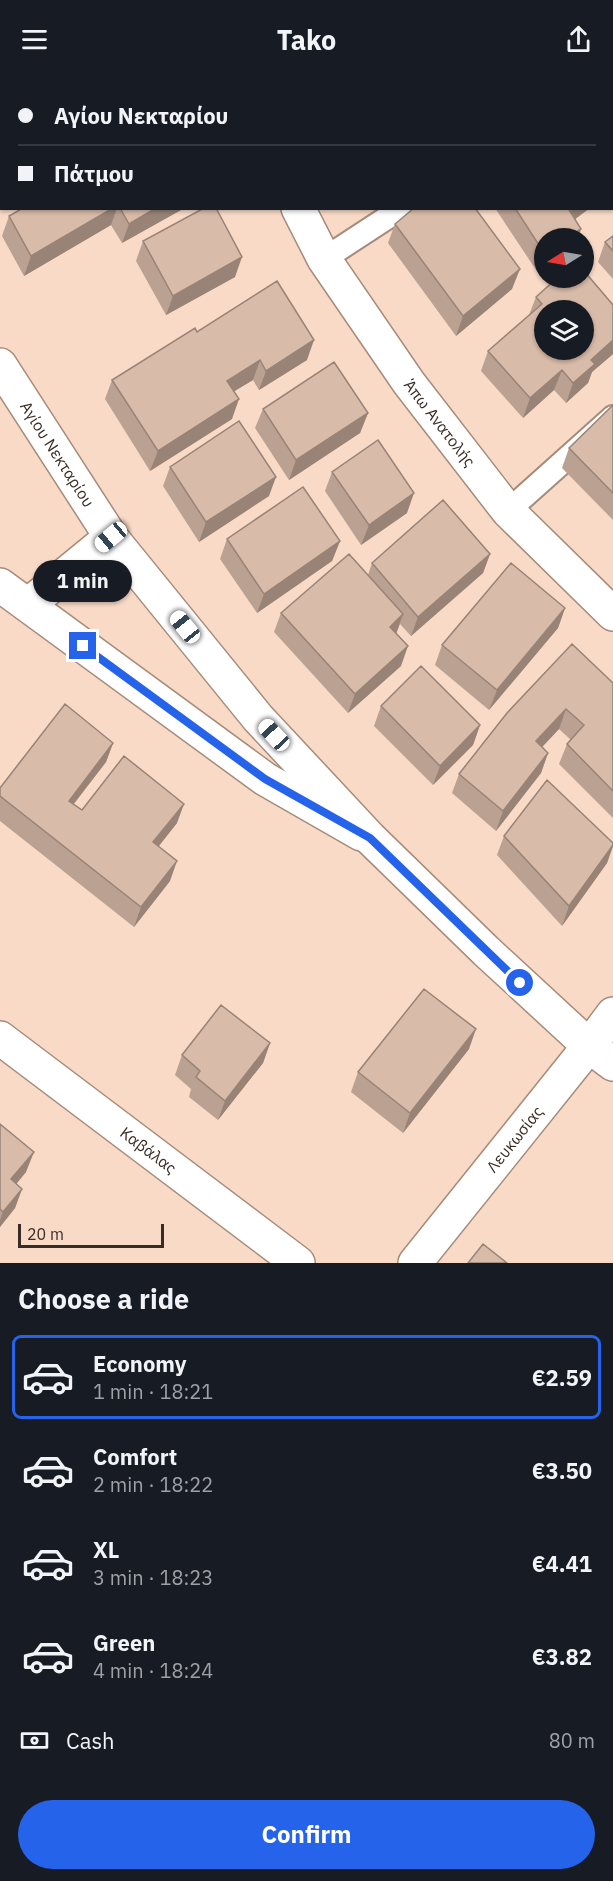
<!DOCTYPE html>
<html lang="en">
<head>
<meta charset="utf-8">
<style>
  :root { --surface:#171b24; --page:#242831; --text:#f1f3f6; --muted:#9ea1a6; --line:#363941; --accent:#2563eb }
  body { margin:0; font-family:"IBM Plex Sans",sans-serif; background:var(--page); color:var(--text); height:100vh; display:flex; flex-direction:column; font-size:22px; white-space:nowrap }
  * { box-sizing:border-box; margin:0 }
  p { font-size:20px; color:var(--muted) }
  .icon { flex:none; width:33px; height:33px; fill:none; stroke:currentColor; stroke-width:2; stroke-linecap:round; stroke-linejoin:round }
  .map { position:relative; height:1185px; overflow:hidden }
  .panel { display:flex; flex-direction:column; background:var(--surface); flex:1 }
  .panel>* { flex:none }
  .top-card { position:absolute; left:0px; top:0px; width:614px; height:132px; box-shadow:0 2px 4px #0004; display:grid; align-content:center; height:132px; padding:0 18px; background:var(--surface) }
  .needle { width:39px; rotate:259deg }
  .fabs { position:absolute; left:534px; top:150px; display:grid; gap:12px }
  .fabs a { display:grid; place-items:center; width:60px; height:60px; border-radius:50%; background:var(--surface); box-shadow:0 2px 4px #0004; font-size:30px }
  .scale { position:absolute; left:18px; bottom:15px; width:146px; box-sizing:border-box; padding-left:6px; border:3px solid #382c25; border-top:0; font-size:16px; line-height:21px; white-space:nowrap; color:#382c25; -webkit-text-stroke:4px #f8dac7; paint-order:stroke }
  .end { position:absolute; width:27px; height:27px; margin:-14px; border:8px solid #2563eb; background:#fff; box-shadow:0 0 0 3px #fff }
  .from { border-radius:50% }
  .bubble { position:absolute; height:42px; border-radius:21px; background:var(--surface); box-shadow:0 2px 4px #0004; font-size:20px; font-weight:700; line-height:42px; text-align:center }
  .car { position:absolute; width:18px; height:36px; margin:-18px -9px; border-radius:8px; box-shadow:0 0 4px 2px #0007; background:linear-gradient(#fff 24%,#345 0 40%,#fff 0 76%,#345 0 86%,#fff 0) }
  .top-card b { display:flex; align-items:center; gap:21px; height:57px; font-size:22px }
  .top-card b+b { border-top:2px solid var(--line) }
  .top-card i { width:15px; height:15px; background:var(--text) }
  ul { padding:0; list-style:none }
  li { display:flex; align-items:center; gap:18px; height:84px; margin:0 12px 9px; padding:0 6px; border:3px solid transparent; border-radius:9px }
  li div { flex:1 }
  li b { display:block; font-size:22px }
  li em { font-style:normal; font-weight:700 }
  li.active { border-color:var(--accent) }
  li>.icon { width:54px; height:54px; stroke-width:1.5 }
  h2 { padding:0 18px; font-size:27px; line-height:72px }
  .pay { display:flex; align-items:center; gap:15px; height:66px; padding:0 18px; font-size:22px }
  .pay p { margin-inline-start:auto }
  .primary-button { display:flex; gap:12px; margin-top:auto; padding:12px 18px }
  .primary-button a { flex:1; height:69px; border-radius:36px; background:var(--accent); color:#fff; font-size:24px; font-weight:700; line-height:69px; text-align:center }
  header { display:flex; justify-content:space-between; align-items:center; height:78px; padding:0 18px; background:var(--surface); font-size:27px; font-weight:700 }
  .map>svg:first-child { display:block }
</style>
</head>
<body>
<header><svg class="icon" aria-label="menu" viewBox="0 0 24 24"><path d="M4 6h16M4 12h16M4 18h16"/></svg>Tako<svg class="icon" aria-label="share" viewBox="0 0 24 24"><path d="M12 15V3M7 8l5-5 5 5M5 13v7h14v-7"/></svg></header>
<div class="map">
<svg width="613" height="1185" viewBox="0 0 613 1185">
  <rect width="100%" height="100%" fill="#f8dac7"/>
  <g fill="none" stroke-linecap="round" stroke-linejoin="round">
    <defs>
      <path id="service" d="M324,181L402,130
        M508,433L613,339"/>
      <g id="minor">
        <path d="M233,0V2"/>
        <path id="s1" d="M298,130L324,181L409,305L508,433L613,536"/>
        <path d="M0,507L265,701L361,756"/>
        <path d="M28,527L111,459"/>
        <path id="s2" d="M0,960L298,1185"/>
        <path id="s3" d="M415,1185L589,968"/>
      </g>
      <g id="tertiary">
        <path id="s4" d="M0,287L111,459L258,640L370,760L486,873L589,968L613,986"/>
        <path d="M589,968L613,936"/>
      </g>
    </defs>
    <use href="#service" stroke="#a78b7a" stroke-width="26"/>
    <use href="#minor" stroke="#a78b7a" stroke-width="36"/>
    <use href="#tertiary" stroke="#a78b7a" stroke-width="36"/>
    <use href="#service" stroke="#fff" stroke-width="22"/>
    <use href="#minor" stroke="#fff" stroke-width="33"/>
    <use href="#tertiary" stroke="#fff" stroke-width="33"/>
  </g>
  <path fill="#bba191" d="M295,0H389L390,2H294Z
    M398,0H481V2H399Z
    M493,0H522L519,2H493Z
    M598,0H613V52L612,50V2H597Z
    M23,130H181V132L122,165L111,147L24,198L2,158L9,138Z
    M495,130H590L544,160V191L538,195Z
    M395,146L512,211L456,258L388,165Z
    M613,158V201L598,184L605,164Z
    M143,163L235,199L166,237L136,183Z
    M536,219L613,227V276L592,294L588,305L566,325L554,312L523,340L481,293L488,273L529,237Z
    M197,254L307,282L259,312L253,302L234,313L232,341L150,393L105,321L112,302Z
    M613,327V442L562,390L569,370Z
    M263,331L368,335L360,355L289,402L255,350Z
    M170,389L269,418L199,464L163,408Z
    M332,394L407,435L361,467L325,413Z
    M227,461L340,463L332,483L257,535L220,481Z
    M490,476L483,495L411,558L400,546L396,556L401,588L348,635L274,554L281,535L368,497L372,485Z
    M565,530L558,550L489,632L435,587L442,567Z
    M613,605V740L559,686L567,666L571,662L559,651L542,669L548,675L541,695L496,753L452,715L459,696L507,635Z
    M381,628L480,647L473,667L433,707L374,648Z
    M113,665L106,684L74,726L82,732L177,745L159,768L170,803L134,849L0,743V710Z
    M504,758L613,765V769L607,785L562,848L497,777Z
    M270,965L263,985L218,1042L189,1019L191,1011L175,997L182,977Z
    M469,971L403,1055L351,1014L358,994Z
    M0,1046L26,1094L16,1106L22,1111L15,1130L0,1149Z"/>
  <path fill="#988376" d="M503,0H522L519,2H503Z
    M2,95V111L0,112V96Z
    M612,100H613V114L612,115Z
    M113,130H117L111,147L24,198L31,178Z
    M156,130H181V132L122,165L129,146Z
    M572,130H590L566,148Z
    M581,151L578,160H567Z
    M544,176V191L538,195Z
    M242,179L235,199L166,237L173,218Z
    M520,191L512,211L456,258L463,238Z
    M314,262L307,282L259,312L266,293Z
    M613,262V276L592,294L588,305L566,325L573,305L591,282Z
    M260,282L253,302L220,322L227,303Z
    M562,292L554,312L523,340L530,320Z
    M239,321L232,341L150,393L158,373Z
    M368,335L360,355L289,402L296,382Z
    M276,399L269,418L199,464L206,444Z
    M414,415L407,435L361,467L369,447Z
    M340,463L332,483L257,535L264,516Z
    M490,476L483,495L411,558L418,539Z
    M565,530L558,550L489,632L497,612Z
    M403,536L396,556L390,549Z
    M408,568L401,588L348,635L355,616Z
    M566,631L559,651L529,683L536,663Z
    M480,647L473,667L433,707L440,688Z
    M113,665L106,684L61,742L69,723Z
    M548,675L541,695L496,753L503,733Z
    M184,726L177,745L146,784L153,764Z
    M613,767L607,785L562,848L569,828Z
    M177,783L170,803L134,849L141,829Z
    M476,951L469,971L403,1055L410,1035Z
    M270,965L263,985L218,1042L225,1023Z
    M34,1074L26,1094L4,1121L11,1101Z
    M22,1111L15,1130L0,1149V1142L3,1134Z"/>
  <path fill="#d9bba9" stroke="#988376" stroke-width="1.5" fill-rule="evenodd" d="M49,0H160L161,2H46Z
    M310,0H389L390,2H310Z
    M416,0H476L474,2H417Z
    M597,0H613V22L612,21V2H598Z
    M2,26V95L0,96V27Z
    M612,72L613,74V100H612Z
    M23,130H113L31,178L9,138Z
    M120,130H156L129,146Z
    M204,130H216L242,179L173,218L143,163Z
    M414,130H475L520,191L463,238L395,146Z
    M515,130H568L581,151L567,160H544V175Z
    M613,158V173L605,164Z
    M584,193L613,227V262L591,282L595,286L573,305L562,292L530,320L488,273L542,226L536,219L557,200H584ZM544,232H584V272H544Z
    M277,203L314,262L266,293L260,282L227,303L239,321L158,373L112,302L195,250L197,254Z
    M334,284L368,335L296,382L263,331Z
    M613,327V415L569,370Z
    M239,343L276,399L206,444L170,389Z
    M378,362L414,415L369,447L332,394Z
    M303,409L340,463L264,516L227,461Z
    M443,422L490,476L418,539L372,485Z
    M349,476L403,536L390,549L408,568L355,616L281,535Z
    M511,485L565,530L497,612L442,567Z
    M572,566L613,605V713L567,666L584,647L566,631L536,663L548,675L503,733L459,696L507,635Z
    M421,588L480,647L440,688L381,628Z
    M65,626L113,665L69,723L82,732L124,678L184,726L153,764L177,783L141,829L0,718V710Z
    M547,702L613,765V767L569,828L504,758Z
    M424,911L476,951L410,1035L358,994Z
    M221,927L270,965L225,1023L196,999L200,993L182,977Z
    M0,1046L34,1074L11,1101L22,1111L3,1134L0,1131Z
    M483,1166L507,1185H468Z"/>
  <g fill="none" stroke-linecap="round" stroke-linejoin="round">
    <path stroke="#2563eb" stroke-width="8" d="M83,568L265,701L370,760L520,905"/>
  </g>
  <g text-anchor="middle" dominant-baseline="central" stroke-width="6" stroke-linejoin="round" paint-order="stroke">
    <g font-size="16" fill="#382c25" stroke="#f8dac7">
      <text stroke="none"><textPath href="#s1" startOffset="258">Άπω Ανατολής</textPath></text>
      <text stroke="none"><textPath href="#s4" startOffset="106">Αγίου Νεκταρίου</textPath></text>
      <text stroke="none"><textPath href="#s3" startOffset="159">Λευκωσίας</textPath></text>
      <text stroke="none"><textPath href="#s2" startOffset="186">Καβάλας</textPath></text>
    </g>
  </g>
</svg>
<div class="fabs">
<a><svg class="needle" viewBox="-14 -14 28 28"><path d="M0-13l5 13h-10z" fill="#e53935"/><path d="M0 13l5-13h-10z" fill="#9ea1a6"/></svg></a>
<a><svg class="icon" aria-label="layers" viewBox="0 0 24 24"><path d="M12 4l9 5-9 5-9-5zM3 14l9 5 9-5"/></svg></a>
</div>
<div class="scale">20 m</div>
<i class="end from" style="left:520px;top:905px"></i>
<i class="end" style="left:83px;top:568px"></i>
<div class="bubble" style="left:33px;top:482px;width:99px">1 min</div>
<i class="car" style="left:111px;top:459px;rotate:230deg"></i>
<i class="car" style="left:185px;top:549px;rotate:321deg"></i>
<i class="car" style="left:274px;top:657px;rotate:317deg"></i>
<div class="top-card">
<b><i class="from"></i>Αγίου Νεκταρίου</b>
<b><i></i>Πάτμου</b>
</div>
</div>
<section class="panel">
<h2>Choose a ride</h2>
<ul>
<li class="active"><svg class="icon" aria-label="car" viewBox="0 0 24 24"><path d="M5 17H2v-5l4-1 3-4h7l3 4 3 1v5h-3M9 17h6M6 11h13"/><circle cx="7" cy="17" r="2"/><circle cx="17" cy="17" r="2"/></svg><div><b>Economy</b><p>1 min · 18:21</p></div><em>€2.59</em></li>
<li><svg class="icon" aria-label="car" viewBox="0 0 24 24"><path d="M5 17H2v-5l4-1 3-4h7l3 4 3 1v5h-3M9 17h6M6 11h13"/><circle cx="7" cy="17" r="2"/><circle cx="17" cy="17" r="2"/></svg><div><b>Comfort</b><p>2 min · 18:22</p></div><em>€3.50</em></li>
<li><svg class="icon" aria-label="car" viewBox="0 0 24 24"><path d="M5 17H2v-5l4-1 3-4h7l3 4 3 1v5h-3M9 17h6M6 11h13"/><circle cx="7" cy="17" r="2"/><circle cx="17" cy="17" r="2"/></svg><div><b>XL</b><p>3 min · 18:23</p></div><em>€4.41</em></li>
<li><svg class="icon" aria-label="car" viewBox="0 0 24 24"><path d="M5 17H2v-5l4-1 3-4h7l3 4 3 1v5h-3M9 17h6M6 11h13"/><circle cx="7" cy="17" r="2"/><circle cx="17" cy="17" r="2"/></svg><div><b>Green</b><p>4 min · 18:24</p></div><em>€3.82</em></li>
</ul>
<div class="pay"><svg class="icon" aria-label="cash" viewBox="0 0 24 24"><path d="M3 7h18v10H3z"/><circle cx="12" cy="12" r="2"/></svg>Cash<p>80 m</p></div>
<div class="primary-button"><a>Confirm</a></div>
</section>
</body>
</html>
